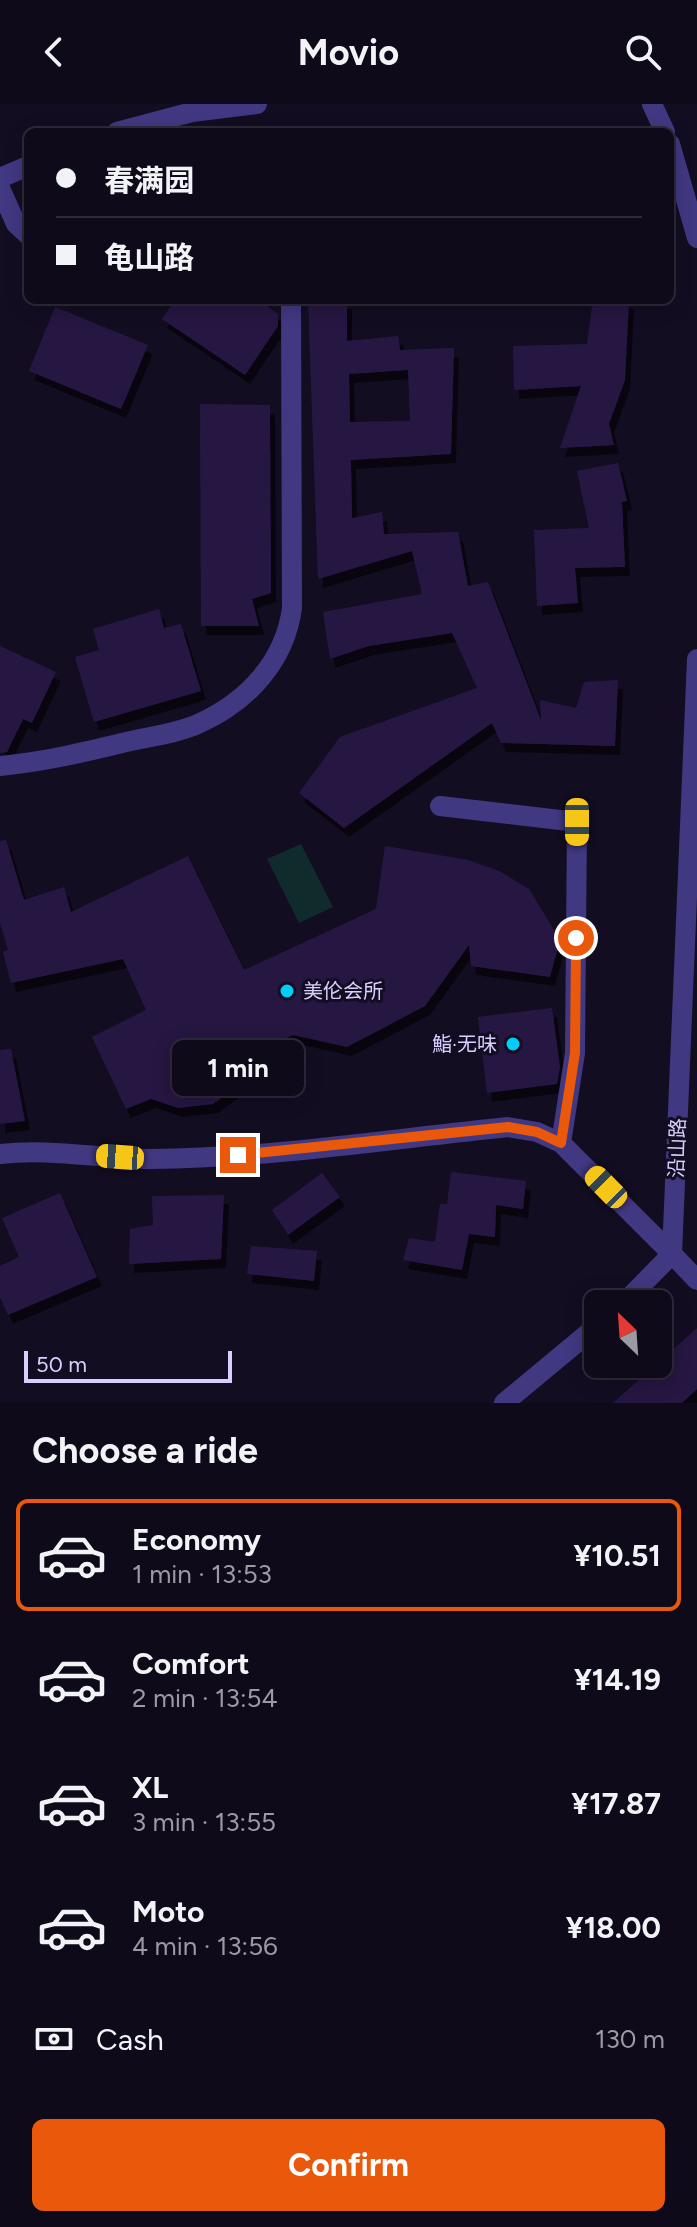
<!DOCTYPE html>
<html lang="en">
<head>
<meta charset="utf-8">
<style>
  :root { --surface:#0e0a1a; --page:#171323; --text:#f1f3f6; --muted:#9b9aa2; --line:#2e2b39; --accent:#ea580c }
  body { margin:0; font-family:Figtree,"Noto Sans SC",sans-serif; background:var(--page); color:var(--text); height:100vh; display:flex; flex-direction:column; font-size:30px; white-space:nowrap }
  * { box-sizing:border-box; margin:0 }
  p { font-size:26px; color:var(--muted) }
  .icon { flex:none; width:44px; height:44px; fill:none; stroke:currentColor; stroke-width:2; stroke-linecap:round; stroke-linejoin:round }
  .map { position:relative; height:1299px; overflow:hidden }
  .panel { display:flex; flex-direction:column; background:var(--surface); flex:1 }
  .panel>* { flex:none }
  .guide { position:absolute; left:24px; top:24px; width:650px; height:176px; border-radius:12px; box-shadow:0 4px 20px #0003,0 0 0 2px var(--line); display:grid; align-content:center; height:176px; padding:0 32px; background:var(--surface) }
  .needle { width:52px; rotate:335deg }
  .tools { position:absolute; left:584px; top:1186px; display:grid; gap:16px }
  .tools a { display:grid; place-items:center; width:88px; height:88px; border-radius:12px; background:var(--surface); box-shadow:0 4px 20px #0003,0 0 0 2px var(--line); font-size:40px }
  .scale { position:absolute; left:24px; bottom:20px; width:208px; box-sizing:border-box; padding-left:8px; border:4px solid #d8cfff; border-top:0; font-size:22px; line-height:28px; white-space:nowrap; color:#d8cfff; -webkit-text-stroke:6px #130d22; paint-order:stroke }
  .end { position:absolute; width:36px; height:36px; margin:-18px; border:10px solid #ea580c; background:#fff; box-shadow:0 0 0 4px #fff }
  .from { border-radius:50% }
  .bubble { position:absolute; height:56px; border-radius:12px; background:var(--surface); box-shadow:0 4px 20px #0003,0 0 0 2px var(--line); font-size:26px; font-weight:700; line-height:56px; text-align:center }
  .car { position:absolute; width:24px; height:48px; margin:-24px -12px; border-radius:10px; box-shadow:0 0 6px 2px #0007; background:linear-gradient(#f5c518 24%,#345 0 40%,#f5c518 0 76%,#345 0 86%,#f5c518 0) }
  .guide b { display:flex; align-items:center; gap:28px; height:76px; font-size:30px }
  .guide b+b { border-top:2px solid var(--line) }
  .guide i { width:20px; height:20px; background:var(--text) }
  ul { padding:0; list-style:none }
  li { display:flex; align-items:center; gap:24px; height:112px; margin:0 16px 12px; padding:0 16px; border:4px solid transparent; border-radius:12px }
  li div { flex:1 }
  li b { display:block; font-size:30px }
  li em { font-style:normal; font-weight:700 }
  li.selected { border-color:var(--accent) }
  li>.icon { width:72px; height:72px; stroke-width:1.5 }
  h2 { padding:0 32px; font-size:36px; line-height:96px }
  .pay { display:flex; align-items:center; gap:20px; height:88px; padding:0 32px; font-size:30px }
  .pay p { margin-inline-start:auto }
  .action { display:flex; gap:16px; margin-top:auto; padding:16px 32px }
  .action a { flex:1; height:92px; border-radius:12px; background:var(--accent); color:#fff; font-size:32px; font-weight:700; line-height:92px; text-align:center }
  header { display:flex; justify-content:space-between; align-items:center; height:104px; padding:0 32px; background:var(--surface); font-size:36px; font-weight:700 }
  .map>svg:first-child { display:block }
</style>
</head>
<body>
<header><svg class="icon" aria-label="back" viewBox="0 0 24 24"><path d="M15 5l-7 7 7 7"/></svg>Movio<svg class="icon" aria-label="search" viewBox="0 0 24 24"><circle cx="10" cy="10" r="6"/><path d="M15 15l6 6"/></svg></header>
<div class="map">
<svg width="697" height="1299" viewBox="0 0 697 1299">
  <defs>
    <filter id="shadow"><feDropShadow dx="5" dy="9" stdDeviation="0" flood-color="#0009"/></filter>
  </defs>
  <rect width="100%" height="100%" fill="#130d22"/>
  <path fill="#102b2c" d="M301,740L333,803L299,819L267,755Z"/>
  <path fill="#251943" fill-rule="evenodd" filter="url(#shadow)" d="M175,196H258L278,210V222L245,271L162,215Z
    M308,196H347V237L398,232L400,246L454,244L451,350L351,356L352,414L382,408L384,430L458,428L468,482L488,478L541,616L540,596L576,604L584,578L618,576L615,642L501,639L492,619L344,724L299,689L340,633L477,584L452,529L369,542L330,555L323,508L422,490L412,447L318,475ZM408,266L410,317L350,318L349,270Z
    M593,196H629L625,276L609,320L614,341L560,344L581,282L514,286L513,242L587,240Z
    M55,203L148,241L121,305L29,267Z
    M200,300L270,301L271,489L252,495L259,522H201Z
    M618,359L627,397L622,398L625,463L575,464L578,499L537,502L534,426L589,424L577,367Z
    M159,505L164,524L181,520L201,587L94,618L75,553L99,546L93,525Z
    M0,542L56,568L32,619L23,615L7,648L0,649Z
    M6,736L24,796L64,783L71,808L188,752L244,866L376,805L385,742L468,756L499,767L529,785L560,836L550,873L471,862L469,841L425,902L347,943L293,931L252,951L232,986L213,1000L178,1004L151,995L126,1005L92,933L146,906L123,855L11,879L3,848L8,846L0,819V737Z
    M552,904L560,963L557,980L487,989L478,913Z
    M11,945L25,1017L0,1020V946Z
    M451,1068L526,1077L523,1105L496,1101L495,1133L469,1130L462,1166L403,1156L409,1134L435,1138L440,1100H447Z
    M322,1069L340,1093L288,1131L272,1106Z
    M60,1089L97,1173L8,1211L0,1193V1162L19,1153L2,1114Z
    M224,1091L221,1155L129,1160L130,1125L153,1121L152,1092Z
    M251,1142L317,1147L314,1177L247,1170Z
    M697,1224V1285L682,1299H613Z"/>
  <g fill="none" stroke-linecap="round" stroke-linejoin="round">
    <path stroke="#413882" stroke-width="20" d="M117,28L192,8L257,0
      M0,74L28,62
      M0,84L16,120L28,131
      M0,662C42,658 81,649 122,639C146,633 177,630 200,619C248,597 285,557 292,504L291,196
      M440,702L577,718L575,949L561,1039
      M0,1050C51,1044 100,1055 151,1055C270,1054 390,1035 508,1023L537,1028L561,1039L672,1150L623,1200
      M504,1299L598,1221"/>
    <path stroke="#413882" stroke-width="20" d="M652,0L665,28
      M670,40L697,134
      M697,555L672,1150L697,1176"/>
  </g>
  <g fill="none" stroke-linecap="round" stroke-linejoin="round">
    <path stroke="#ea580c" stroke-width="10" d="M238,1051L508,1023L537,1028L561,1039L575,949L576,834"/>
  </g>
  <g fill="#00cdfa" stroke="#130d22" stroke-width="3">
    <circle cx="287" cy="887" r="8"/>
    <circle cx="513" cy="940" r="8"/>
  </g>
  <g text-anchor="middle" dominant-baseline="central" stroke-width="6" stroke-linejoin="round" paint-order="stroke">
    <g font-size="20" fill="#d8cfff" stroke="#130d22" text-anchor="start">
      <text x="303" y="887">美伦会所</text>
      <text x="497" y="940" text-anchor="end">鮨·无味</text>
    </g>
    <g font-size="20" fill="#d8cfff" stroke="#130d22">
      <text transform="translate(677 1044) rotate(-88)">沿山路</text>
    </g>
  </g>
</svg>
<div class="tools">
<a><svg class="needle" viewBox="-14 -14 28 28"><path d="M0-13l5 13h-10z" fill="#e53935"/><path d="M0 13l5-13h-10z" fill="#9b9aa2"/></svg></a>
</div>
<div class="scale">50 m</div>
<i class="end from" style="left:576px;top:834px"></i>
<i class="end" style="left:238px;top:1051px"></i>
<div class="bubble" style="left:172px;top:936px;width:132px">1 min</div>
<i class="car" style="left:577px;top:718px;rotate:180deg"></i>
<i class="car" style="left:120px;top:1053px;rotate:274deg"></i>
<i class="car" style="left:606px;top:1083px;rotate:315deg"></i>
<div class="guide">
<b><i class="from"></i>春满园</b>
<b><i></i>龟山路</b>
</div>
</div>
<section class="panel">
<h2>Choose a ride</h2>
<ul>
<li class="selected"><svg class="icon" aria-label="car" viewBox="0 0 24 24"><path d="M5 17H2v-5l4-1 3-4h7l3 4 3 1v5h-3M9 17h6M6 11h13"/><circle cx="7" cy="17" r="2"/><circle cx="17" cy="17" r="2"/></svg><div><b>Economy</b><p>1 min · 13:53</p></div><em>¥10.51</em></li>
<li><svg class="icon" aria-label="car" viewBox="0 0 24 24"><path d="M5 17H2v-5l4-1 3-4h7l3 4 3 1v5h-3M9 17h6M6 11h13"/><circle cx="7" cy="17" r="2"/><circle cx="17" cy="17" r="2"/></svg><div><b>Comfort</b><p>2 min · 13:54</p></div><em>¥14.19</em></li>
<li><svg class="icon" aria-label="car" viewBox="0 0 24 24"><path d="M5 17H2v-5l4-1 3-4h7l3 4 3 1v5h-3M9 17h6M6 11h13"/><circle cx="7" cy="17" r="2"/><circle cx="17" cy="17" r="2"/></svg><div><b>XL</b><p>3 min · 13:55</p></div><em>¥17.87</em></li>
<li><svg class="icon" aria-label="car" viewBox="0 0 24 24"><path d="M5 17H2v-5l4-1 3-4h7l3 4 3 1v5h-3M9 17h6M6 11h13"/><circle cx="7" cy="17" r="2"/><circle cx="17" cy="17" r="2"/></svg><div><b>Moto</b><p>4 min · 13:56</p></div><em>¥18.00</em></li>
</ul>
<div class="pay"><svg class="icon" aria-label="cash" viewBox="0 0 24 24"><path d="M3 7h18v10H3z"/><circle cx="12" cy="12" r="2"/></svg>Cash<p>130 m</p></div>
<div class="action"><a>Confirm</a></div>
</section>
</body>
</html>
